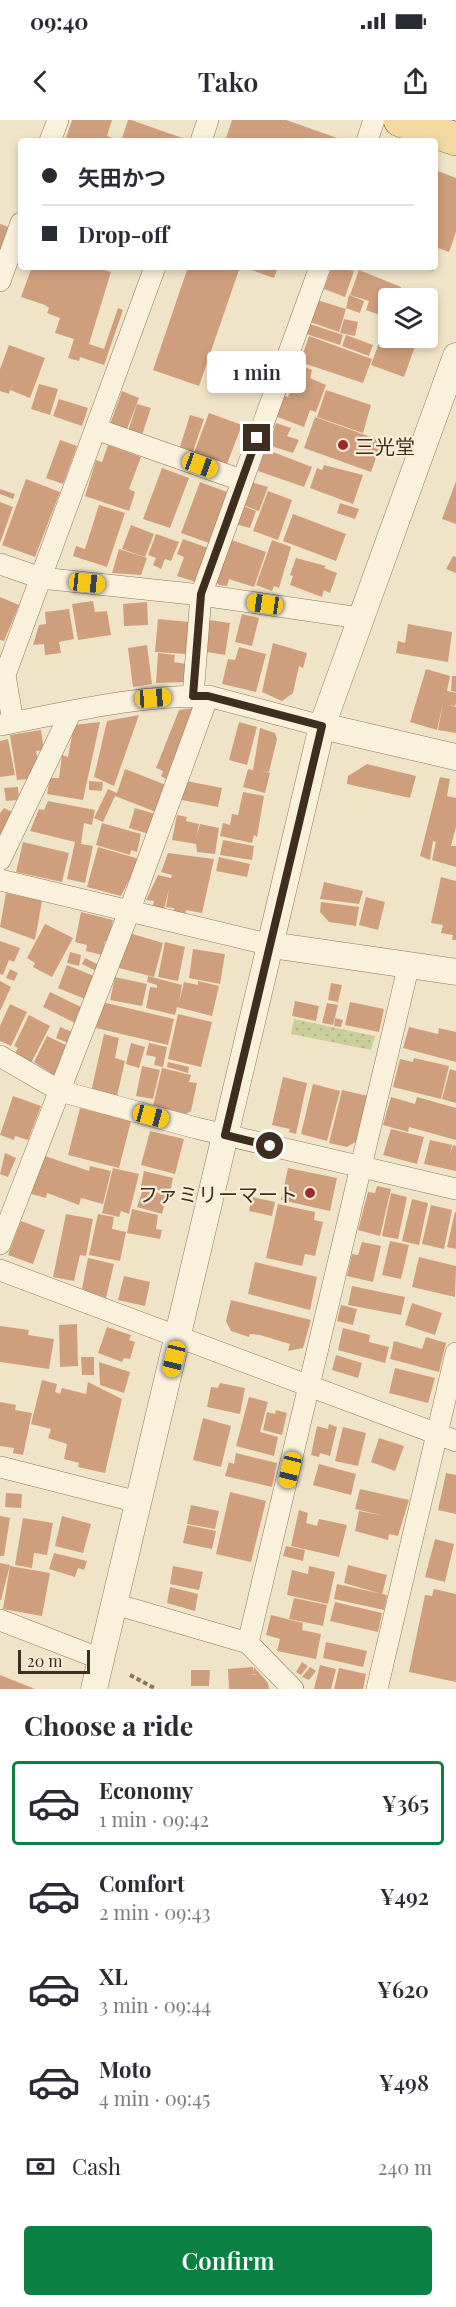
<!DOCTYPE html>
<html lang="en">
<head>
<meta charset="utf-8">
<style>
  :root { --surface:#fff; --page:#f7f7f7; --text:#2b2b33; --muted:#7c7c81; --line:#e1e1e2; --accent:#0b8043 }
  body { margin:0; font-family:"Playfair Display","Noto Sans JP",serif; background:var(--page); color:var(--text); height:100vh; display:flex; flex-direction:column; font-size:22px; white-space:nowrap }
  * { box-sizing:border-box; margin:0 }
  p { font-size:20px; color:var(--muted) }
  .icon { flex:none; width:33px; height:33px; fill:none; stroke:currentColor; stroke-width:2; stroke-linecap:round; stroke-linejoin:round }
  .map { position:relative; height:1569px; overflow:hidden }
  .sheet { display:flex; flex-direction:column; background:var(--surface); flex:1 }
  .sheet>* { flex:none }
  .banner { position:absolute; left:18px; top:18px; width:420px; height:132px; border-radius:6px; box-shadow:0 3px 9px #0003; display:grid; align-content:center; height:132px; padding:0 24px; background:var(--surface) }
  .buttons { position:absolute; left:378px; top:168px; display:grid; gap:12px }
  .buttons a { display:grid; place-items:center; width:60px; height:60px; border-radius:6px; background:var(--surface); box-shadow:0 3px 9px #0003; font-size:30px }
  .scale { position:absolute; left:18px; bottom:15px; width:72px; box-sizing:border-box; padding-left:6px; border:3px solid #3d2e20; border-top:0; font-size:16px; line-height:21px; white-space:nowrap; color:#3d2e20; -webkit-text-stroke:4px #f7eed8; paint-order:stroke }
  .end { position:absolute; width:27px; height:27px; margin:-14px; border:8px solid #3d2e20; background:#fff; box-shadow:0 0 0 3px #fff }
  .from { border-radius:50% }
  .bubble { position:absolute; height:42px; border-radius:6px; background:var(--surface); box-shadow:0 3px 9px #0003; font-size:20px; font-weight:600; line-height:42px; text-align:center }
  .car { position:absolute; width:18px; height:36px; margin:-18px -9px; border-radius:8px; box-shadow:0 0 4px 2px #0007; background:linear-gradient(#f5c518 24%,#345 0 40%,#f5c518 0 76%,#345 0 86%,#f5c518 0) }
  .banner b { display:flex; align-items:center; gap:21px; height:57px; font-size:22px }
  .banner b+b { border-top:2px solid var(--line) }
  .banner i { width:15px; height:15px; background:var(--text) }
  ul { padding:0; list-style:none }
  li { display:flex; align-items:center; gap:18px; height:84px; margin:0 12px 9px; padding:0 12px; border:3px solid transparent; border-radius:6px }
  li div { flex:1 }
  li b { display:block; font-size:22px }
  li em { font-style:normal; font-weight:600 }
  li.current { border-color:var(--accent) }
  li>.icon { width:54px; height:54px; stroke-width:1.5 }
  h2 { padding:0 24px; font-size:27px; line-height:72px }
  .pay { display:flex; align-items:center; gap:15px; height:66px; padding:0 24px; font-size:22px }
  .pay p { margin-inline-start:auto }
  .action { display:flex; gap:12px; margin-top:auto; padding:12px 24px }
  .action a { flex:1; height:69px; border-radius:6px; background:var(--accent); color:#fff; font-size:24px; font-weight:600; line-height:69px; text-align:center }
  .status { display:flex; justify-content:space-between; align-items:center; height:42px; padding:0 30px; background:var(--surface); direction:ltr }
  .status svg { height:16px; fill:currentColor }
  header { display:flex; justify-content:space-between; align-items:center; height:78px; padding:0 24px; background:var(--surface); font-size:27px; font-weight:600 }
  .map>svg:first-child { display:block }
</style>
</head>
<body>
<div class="status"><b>09:40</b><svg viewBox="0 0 49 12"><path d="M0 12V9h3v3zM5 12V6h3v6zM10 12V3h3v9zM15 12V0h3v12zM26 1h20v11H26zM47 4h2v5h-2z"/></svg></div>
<header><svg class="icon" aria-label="back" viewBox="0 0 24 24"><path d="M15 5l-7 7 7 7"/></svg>Tako<svg class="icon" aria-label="share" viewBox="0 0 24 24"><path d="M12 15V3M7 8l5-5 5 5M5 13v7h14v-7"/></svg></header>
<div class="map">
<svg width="456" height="1569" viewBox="0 0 456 1569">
  <defs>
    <pattern id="park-dots" width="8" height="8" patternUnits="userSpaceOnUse" patternTransform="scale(1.5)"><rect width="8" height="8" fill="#c9cf9b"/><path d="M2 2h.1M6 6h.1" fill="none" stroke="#aeb285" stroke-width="1.8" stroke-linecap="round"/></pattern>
  </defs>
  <rect width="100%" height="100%" fill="#f0e4c8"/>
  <path fill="url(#park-dots)" d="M294,899L375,916L371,930L291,914Z"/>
  <path fill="#cf9f7d" d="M72,0H112L107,16L120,21H65Z
    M128,0H131L191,21H121Z
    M232,0H286L346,21H225Z
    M435,50L456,58V112L449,132L435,127Z
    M0,104L9,107L0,132Z
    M32,147H96L111,152L89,224L104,229L118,188L123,190L104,245L80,237L79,241L68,238L74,219L55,213L60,198L47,193L49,188L45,185L21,177Z
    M188,147H240L199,266L153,250Z
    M243,147H278L274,158Z
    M332,147L354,151L345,177L324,169Z
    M420,147H434L433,151Z
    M359,150L401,167L398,174L393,172L388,178L385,197L366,190L369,181L350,175Z
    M349,175L364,181L360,193L346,188Z
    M317,180L346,189L339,212L310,202Z
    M388,197V218H418L404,257L371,245Z
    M344,199L358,202L355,216L340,213Z
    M307,203L343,215L340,225L303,213Z
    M346,215L373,225L369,236L342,226Z
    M309,216L372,239L363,263L300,242Z
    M9,225L45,238L30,278L10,270L9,274L0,271V249Z
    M299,245L312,250L310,258L326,265L316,292L310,290L304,307L275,296L282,275L288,277Z
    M39,264L58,269L50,295L31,289Z
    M326,270L371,285L363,313L317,297Z
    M122,271L139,278L125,314L109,307Z
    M59,279L88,288L82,306L53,296Z
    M137,284L151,288L141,318L127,314Z
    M209,293L242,305L225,349L192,338Z
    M190,295L204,299L192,334L179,330Z
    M315,297L382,321L371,352L304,328Z
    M276,303L291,308L287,316L299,320L293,333L268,325Z
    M60,320L77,326L63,364L46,358Z
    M108,325L141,337L129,369L135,372L129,391L85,376L96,340L102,342Z
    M265,329L312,347L304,367L258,351Z
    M324,345L363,355L353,384L310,368L317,348L322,350Z
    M162,348L189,358L170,408L143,399Z
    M26,359L60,372L35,437L2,425Z
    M456,361V404L442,399Z
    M200,362L227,372L209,423L181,413Z
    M251,362L268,367L259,391L243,385Z
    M0,369L15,374L13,379L0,374Z
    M268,371L292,380L278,420L253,411Z
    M0,382L13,387L0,423Z
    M340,383L359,389L355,399L337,393Z
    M99,385L125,393L107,447L73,436L76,426L85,429Z
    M241,385L256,391L250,408L235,404Z
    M293,394L346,414L336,441L283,421Z
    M131,405L154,414L145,437L122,429Z
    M156,414L179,422L171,441L165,439L161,449L153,445L156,438L148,435Z
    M183,419L208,428L196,462L177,456L184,437L177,434Z
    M229,419L266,432L254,467L229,459L227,466L219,465L214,460Z
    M272,420L291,427L279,468L274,466L272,471L256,465Z
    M119,429L147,438L141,455L112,453Z
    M453,436L456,437V453L446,449Z
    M296,438L326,446L324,448L337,453L330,473L324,470L322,477L290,465L293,456L290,455Z
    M0,477L19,485L4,521L0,520Z
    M93,481L95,492L107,491L111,515L78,520L72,484Z
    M147,482L148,505L124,506L123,484Z
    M69,489L74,519L59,522L61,533L45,535L44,524L33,525L39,505L46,504L45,492Z
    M242,494L259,498L252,526L235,522Z
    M158,499L189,502L186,534L155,532Z
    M209,500L230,503L225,535L207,532Z
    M408,504L452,512L448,542L396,533L398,521L405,523Z
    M273,523L307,533L303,548L299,546L293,573L282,581L262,572Z
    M147,525L152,564L133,567L128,528Z
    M239,527L266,534L256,572L222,564L228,539L235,540Z
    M158,533L175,535L174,542L191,545L188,562L156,563Z
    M426,549L450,556L447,571L456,573V583L455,586L448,585L456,587V613L438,610L443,583L437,610L410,602Z
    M452,556H456V572L451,571Z
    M193,588L166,659L161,656L163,651L156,648L179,590Z
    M139,595L114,666L94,657L107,601Z
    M100,602L83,680L47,674L50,658H59L62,635L68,637L74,605Z
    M239,602L257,607L247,645L229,640Z
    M260,608L275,613L277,619L269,652L261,650L270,653L265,673L243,667L248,649L253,650Z
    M41,610L44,630L36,631L38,641L28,659L17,660L10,615Z
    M8,619L15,655L0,657V621Z
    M367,644L416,656L410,678L347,664L348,656Z
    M125,649L166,665L156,692L115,676L103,702L94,698L108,669L117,673Z
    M440,657L450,659L447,676L456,678V707L451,726H456V747L432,740L436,722L433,721L430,740L420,736Z
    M89,661L103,662L102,671L89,670Z
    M186,661L222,668L218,687L182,680Z
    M18,667L19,680L6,681L4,668Z
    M243,672L264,676L257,717L254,715L252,723L220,716L223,703L230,705L232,694L238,695Z
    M48,681L95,690L92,705L84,703L81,724L93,726L85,763L67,759L75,722L30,711L39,689L44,690Z
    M4,688L12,692L0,717V693Z
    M135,688L155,694L149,714L129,708Z
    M177,695L187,697L186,701L199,704L196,718L200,704L219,708L215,734L197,732L196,724L172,720Z
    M102,703L141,714L137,732L131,730L130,735L96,725Z
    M223,720L254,726L252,740L220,735Z
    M23,722L69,733L62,762L16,752Z
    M98,727L139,739L133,759L130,758L121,776L87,767Z
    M168,733L214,739L202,793L186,790L185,795L173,793L174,788L166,787L169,769L164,789L153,786L154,781L146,780L158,755L171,758L172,755L161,752Z
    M219,737L250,744L247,757L216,751Z
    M441,757L456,761V820H452L453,815L441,813L443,805L431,803Z
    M324,762L363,771L359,784L320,779Z
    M6,773L42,781L35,820L0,807Z
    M366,777L385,782L378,810L359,805Z
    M321,782L359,787L356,806L329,802L320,792Z
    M81,792L113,800L108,821H105L102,835L86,831L87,825L75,822Z
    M45,804L73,818L52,857L33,847L35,843L27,838Z
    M129,813L163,823L154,857L119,848Z
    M0,821L20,828L14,842L9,840L3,855L0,854Z
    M165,822L185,827L178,861L158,857Z
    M193,829L225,834L220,864L189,858Z
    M70,832L81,835L79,846L67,843Z
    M85,838L99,845L96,851L82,844Z
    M67,845L94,856L85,879L58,868Z
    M10,849L18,853L14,861L6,858Z
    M148,856L182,865L179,883L184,862L198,865V861L219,866L212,896L177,887L175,895L146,888L150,867L157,868V865L147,862Z
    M115,857L147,864L142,886L110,880Z
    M0,861L11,867L0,891Z
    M331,863L342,865L338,882L328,880Z
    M50,872L83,888L75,903L43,887Z
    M295,881L319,886L316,901L292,896Z
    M102,882L174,899L168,925L96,908Z
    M350,882L384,889L379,912L345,905Z
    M327,883L338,885L333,905L322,903Z
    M10,884L27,892L11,926L0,921V906Z
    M178,894L212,902L201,947L168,939Z
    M29,895L50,906L31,943L14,935L18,928L14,926Z
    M335,898L343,900L341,907L334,906Z
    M60,907L72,912L68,923L56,918Z
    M409,907L438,914L439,908L456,912V942L403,928Z
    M104,914L119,918L115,938L125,941L117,976L91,972Z
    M47,916L68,926L54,955L34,942Z
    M131,923L145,927L139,948L126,944Z
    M149,923L167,927L163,947L154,945L156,937L146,935Z
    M414,938L449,946L441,979L393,967L400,939L413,942Z
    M168,942L189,947L188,953L167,947Z
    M142,946L160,950L153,979L136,976Z
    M162,948L191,955L189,962L197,963L191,991L186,994L153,986Z
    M450,949L456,951V983L442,979Z
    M283,957L307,963L296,1014L289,1012L290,1009L272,1005Z
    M313,964L340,971L327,1021L301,1014Z
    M342,970L368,976L357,1021L347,1027L329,1023Z
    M13,976L41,986L28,1020L15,1016L14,1020L0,1015Z
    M391,977L415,984L417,977L456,988V1020L409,1007L408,1012L383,1005Z
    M80,988L131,1001L119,1048L68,1035Z
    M391,1009L424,1017L417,1044L383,1035Z
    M150,1011L184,1019L175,1054L141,1045Z
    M430,1020L452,1025L450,1034L453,1025L456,1026V1051L424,1044Z
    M5,1033L16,1038L8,1057L0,1054Z
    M42,1035L89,1051L90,1046L111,1051L103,1084L81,1078L79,1085L47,1073L46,1078L28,1073L31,1062L35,1063Z
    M113,1048L139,1054L129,1094L121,1091L119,1097L102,1093Z
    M288,1048L337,1058L330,1091L281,1080Z
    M144,1051L173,1058L170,1073L141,1066Z
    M377,1066L391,1069L380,1116L358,1110L368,1072L375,1073Z
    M143,1069L167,1075L162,1094L137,1087Z
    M391,1073L407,1077L398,1119L382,1116Z
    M252,1077L275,1082L272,1096L249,1091Z
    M412,1079L428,1083L419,1125L402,1121Z
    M278,1084L315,1092L314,1100L323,1102L315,1136L305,1134L302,1146L266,1138Z
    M431,1085L452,1090L444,1129L422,1124Z
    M132,1089L158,1095L156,1109L162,1110L160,1119L127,1113Z
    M455,1092H456V1129L447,1127Z
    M66,1094L93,1099L86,1136L80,1135L74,1161L53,1157Z
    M98,1094L114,1097L112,1109L126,1112L120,1141L89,1135Z
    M21,1101L45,1110L33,1144L8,1135Z
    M390,1121L409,1125L401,1159L382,1155Z
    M362,1122L381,1126L373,1162L347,1156L352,1134L358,1135Z
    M419,1137L456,1146L455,1177L412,1167Z
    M88,1138L114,1144L106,1178L82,1169Z
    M255,1142L317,1157L310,1190L248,1174Z
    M124,1156L150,1162L145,1186L118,1180Z
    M352,1166L405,1177L401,1195L348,1185Z
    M231,1180L311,1200L303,1228L288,1231L290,1224L260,1215L250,1214L249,1217L231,1211L226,1201Z
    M412,1183L442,1193L435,1215L405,1205Z
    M341,1185L357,1189L353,1205L337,1201Z
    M77,1204L78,1246L60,1247L59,1205Z
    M0,1206L29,1210L28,1215L54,1219L49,1249L0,1242Z
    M107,1207L131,1215L129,1220L135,1222L130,1239L124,1238L122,1242L98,1233Z
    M343,1208L370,1215L369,1222L389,1227L385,1243L338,1230Z
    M426,1217L446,1223L439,1252L390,1239L394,1221L422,1229Z
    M336,1235L362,1243L358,1258L332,1250Z
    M81,1237H94V1255H82Z
    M99,1242L130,1252L124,1273L100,1265Z
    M395,1248L435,1258L428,1283L389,1273Z
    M42,1260L57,1264L55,1272L60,1274L62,1268L86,1274L88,1262L122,1279L105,1353L78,1347L79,1343L64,1339L67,1324L48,1318L51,1309L31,1304Z
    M220,1263L245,1268L240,1294L207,1287L211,1267L218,1268Z
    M249,1277L268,1282L260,1312L278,1317L274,1336L236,1326Z
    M0,1282L16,1285L15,1290L32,1293L23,1335L13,1333L14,1328L0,1326Z
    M276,1290L287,1293L282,1315L263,1310L267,1292L275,1294Z
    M203,1298L231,1306L221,1347L193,1340Z
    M329,1304L337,1307L330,1336L320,1333L319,1337L311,1335L317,1306L328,1309Z
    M343,1307L366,1313L358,1346L335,1341Z
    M379,1318L404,1326L395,1351L371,1342Z
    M236,1333L277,1343L272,1367L225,1356L229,1342L234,1344Z
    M319,1344L356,1354L351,1375L313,1365Z
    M446,1353L456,1355V1394L438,1390Z
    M360,1369L409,1380L398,1416L389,1414L388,1420L355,1411L359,1391L385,1396L355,1389Z
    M230,1372L266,1381L251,1442L216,1434Z
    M6,1373L22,1374L21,1388L5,1387Z
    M191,1385L219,1391L215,1409L187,1404Z
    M299,1390L308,1393L306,1403L317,1406L319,1399L347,1405L339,1437L291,1426Z
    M0,1396L10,1398L4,1436H0Z
    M62,1396L91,1404L83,1433L55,1426Z
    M23,1398L53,1403L47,1435L34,1433L32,1448L15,1445Z
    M187,1405L216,1411L212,1429L183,1423Z
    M435,1419L454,1424L445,1462L425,1457Z
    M286,1426L305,1430L303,1441L283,1436Z
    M54,1433L87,1441L84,1450L78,1448L75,1457L49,1449Z
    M0,1443L10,1445L1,1480H0Z
    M348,1445L387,1455L382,1474L344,1463Z
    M10,1446L50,1453L42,1496L3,1489Z
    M173,1446L203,1452L199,1470L170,1464Z
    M309,1446L335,1452L328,1484L287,1475L292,1450L308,1454Z
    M337,1464L387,1475L384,1490L334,1479Z
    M170,1467L198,1474L195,1491L167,1483Z
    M434,1469L456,1474V1562L409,1552L425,1475L432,1476Z
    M294,1478L327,1485L323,1506L289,1499Z
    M335,1482L382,1493L378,1512L330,1501Z
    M271,1495L303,1503L302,1510L321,1514L316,1539L277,1531L280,1519L266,1515Z
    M326,1522L367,1531L363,1547L323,1538Z
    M302,1542L308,1546L301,1555L296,1552Z
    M320,1545L336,1549L331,1569H314Z
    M253,1547L254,1554H249L259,1555L254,1554V1547L268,1563L269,1569H229L228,1549Z
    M310,1547L316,1551L309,1560L302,1557Z
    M339,1548L366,1554L363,1569H334Z
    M191,1550H210L209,1566H191Z
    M0,1555L35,1569H0Z"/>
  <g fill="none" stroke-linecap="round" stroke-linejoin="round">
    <defs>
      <path id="minor" d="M50,21L58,0
        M201,21L208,0
        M367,21L374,0
        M0,161L21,103
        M96,309L241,360
        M0,444L41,458L201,475L360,498
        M193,576L201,475L320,147
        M13,602L5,555L155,147
        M1,605C69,592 138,575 208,576L322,606
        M0,740L71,592
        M0,760L271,825
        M0,936L60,971L196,1008L456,1069
        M0,1124L129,792L208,576
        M0,1150L456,1321
        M0,1347L138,1382
        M115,1484L248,1523L293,1569
        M0,1500L101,1539
        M248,1523L409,844
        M377,1569L456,1233"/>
      <path id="tertiary" d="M322,606L456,637
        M271,825L456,852
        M94,1569L322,606L456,236"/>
      <path id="primary" d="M400,0L456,19"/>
    </defs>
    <use href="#minor" stroke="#8d765c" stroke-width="22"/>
    <use href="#tertiary" stroke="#8d765c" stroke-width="27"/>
    <use href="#primary" stroke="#5b4430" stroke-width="34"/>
    <path stroke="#8d765c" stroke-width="4" stroke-dasharray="4.5 3" stroke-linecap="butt" d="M130,1555L156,1569"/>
    <use href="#minor" stroke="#faf1dc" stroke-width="21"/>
    <use href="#tertiary" stroke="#faf1dc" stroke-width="26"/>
    <use href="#primary" stroke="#f3d9a0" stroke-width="33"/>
  </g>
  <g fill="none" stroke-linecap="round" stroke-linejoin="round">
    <path stroke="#3d2e20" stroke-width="8" d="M257,318L201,474L193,576H208L322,606L225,1015L270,1026"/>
  </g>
  <g fill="#9e2a2b" stroke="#f7eed8" stroke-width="2">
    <circle cx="343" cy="325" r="6"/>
    <circle cx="310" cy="1073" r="6"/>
  </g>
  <g text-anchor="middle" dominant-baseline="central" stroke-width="4.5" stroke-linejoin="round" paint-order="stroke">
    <g font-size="20" fill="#3d2e20" stroke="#f7eed8" text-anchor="start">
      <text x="355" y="325">三光堂</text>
      <text x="298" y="1073" text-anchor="end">ファミリーマート</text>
    </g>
  </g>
</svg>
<div class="buttons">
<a><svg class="icon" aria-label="layers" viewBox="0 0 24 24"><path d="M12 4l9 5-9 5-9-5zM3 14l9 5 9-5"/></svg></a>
</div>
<div class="scale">20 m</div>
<i class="end from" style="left:270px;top:1026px"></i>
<i class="end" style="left:257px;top:318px"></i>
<div class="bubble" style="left:207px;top:231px;width:99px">1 min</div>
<i class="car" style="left:200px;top:345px;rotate:110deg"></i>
<i class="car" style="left:87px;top:463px;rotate:96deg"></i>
<i class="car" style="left:265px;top:484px;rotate:278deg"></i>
<i class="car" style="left:153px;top:578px;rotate:86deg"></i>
<i class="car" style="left:151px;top:996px;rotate:105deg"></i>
<i class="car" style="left:174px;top:1239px;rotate:194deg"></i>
<i class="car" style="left:290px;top:1350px;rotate:194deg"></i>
<div class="banner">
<b><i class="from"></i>矢田かつ</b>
<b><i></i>Drop-off</b>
</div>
</div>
<section class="sheet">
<h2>Choose a ride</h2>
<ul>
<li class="current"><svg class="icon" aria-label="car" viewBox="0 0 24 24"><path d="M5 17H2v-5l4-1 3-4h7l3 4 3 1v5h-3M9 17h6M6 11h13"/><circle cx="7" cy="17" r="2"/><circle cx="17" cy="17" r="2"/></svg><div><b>Economy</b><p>1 min · 09:42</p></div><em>¥365</em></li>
<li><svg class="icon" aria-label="car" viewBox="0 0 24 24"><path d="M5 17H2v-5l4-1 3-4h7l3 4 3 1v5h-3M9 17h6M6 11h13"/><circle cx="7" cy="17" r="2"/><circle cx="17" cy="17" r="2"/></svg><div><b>Comfort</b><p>2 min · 09:43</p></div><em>¥492</em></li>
<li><svg class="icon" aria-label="car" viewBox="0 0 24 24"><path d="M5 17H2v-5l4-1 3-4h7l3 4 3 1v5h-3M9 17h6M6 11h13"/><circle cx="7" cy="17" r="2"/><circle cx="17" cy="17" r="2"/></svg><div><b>XL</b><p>3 min · 09:44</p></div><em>¥620</em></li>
<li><svg class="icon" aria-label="car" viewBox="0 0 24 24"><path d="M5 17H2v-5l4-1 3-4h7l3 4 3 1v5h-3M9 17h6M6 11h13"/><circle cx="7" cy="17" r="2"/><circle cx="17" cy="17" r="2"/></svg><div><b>Moto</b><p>4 min · 09:45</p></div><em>¥498</em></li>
</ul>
<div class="pay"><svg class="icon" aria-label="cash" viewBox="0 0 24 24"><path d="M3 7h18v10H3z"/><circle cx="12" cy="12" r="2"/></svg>Cash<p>240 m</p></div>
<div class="action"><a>Confirm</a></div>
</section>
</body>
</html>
